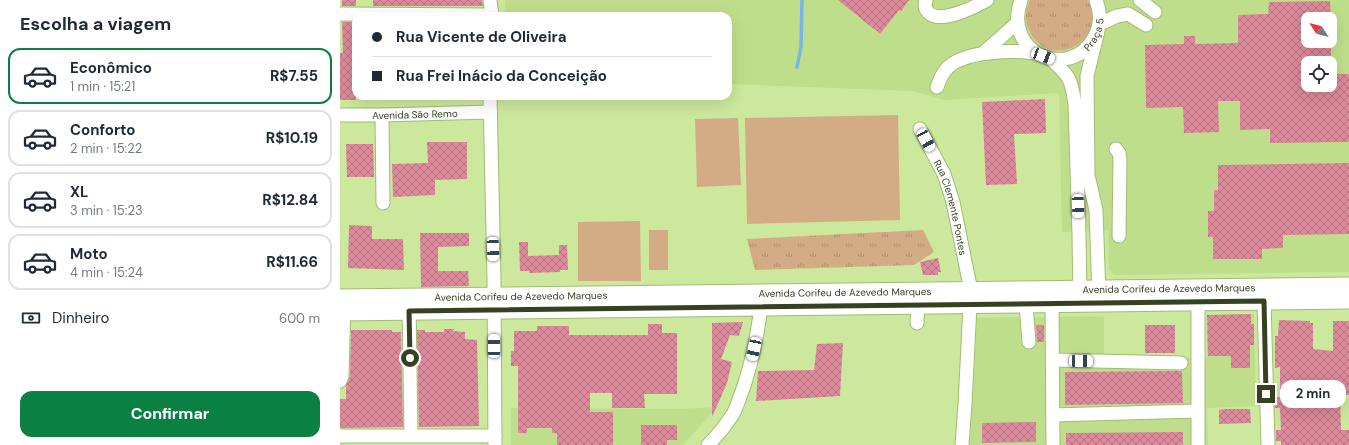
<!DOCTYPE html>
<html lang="pt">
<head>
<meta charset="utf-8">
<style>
  :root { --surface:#fff; --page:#f2f2f3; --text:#1f2937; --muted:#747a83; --line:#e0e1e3; --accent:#0b8043 }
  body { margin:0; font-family:"DM Sans",sans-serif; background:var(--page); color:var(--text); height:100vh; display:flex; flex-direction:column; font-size:15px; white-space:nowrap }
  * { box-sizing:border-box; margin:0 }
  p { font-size:13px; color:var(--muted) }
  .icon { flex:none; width:22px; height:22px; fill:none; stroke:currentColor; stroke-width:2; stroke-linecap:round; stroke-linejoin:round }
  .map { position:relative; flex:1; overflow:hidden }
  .details { display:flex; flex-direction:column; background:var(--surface); width:340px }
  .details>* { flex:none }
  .banner { position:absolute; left:12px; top:12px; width:380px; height:88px; border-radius:12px; box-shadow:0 4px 16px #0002; display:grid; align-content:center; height:88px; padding:0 20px; background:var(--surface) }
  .needle { width:26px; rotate:306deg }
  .fabs { position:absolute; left:961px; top:12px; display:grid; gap:8px }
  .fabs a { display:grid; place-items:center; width:36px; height:36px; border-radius:8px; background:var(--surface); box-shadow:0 4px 16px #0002; font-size:20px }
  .end { position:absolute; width:18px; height:18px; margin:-9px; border:5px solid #364122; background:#fff; box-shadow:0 0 0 2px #fff }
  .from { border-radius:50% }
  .bubble { position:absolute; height:28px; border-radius:12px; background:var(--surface); box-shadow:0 4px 16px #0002; font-size:13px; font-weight:700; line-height:28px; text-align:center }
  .car { position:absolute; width:12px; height:24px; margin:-12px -6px; border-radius:5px; box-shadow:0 0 3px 1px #0007; background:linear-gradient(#fff 24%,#345 0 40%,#fff 0 76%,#345 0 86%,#fff 0) }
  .banner b { display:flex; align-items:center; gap:14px; height:38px; font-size:15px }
  .banner b+b { border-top:1px solid var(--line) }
  .banner i { width:10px; height:10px; background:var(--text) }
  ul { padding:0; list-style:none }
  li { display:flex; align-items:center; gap:12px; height:56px; margin:0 8px 6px; padding:0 12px; border:2px solid var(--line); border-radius:12px }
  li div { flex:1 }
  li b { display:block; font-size:15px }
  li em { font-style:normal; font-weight:700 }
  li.selected { border-color:var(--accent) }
  li>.icon { width:36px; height:36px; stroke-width:1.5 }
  h2 { padding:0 20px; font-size:18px; line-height:48px }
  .pay { display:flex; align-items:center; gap:10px; height:44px; padding:0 20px; font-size:15px }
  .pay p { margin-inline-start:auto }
  .action { display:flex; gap:8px; margin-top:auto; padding:8px 20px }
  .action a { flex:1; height:46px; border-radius:12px; background:var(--accent); color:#fff; font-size:16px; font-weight:700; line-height:46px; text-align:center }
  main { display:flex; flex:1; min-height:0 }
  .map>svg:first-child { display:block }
</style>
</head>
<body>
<main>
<section class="details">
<h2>Escolha a viagem</h2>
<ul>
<li class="selected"><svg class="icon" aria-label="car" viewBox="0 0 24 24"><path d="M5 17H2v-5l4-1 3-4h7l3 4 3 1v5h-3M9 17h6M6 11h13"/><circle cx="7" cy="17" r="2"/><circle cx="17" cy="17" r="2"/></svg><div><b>Econômico</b><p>1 min · 15:21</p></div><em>R$7.55</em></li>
<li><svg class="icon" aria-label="car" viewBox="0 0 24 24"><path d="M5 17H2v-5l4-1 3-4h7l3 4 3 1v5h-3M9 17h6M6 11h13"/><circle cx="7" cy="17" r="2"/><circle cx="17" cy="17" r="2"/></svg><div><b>Conforto</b><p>2 min · 15:22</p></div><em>R$10.19</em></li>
<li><svg class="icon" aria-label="car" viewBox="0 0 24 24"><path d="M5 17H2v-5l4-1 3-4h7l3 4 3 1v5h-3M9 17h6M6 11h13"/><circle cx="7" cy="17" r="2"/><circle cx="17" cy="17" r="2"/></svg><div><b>XL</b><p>3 min · 15:23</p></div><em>R$12.84</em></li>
<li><svg class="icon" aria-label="car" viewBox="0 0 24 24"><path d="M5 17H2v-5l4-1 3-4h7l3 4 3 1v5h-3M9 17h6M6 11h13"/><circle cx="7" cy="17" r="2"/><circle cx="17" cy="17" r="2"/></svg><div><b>Moto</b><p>4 min · 15:24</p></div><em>R$11.66</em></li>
</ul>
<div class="pay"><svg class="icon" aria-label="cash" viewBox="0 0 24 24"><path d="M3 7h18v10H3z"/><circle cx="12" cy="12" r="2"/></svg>Dinheiro<p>600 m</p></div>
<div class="action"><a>Confirmar</a></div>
</section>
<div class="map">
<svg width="1009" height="445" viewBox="0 0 1009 445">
  <defs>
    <pattern id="grass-tufts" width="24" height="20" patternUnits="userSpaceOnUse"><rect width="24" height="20" fill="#d3ab85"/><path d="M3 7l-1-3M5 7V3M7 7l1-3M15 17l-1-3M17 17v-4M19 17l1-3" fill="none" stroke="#ac8d6c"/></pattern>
    <pattern id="building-cross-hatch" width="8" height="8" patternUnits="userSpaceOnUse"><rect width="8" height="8" fill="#dd8a9c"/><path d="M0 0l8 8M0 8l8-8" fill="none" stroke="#b4727f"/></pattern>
  </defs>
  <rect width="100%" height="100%" fill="#cbe89d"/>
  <path fill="#bfde8b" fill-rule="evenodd" d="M165,0H1009V272L774,275L769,269L768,230L722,232L719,93L604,100L573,91L388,84V16H166ZM968,19H990V41H968ZM968,63H990V85H968Z
    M914,314L916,406L867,408L868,445H630L637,318L764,316V358H867V370V315Z
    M377,407L343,445H171V408L339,409Z"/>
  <path fill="url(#grass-tufts)" d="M690,0H748C769,43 709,71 690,32C684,21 685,11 690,0Z
    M583,230L594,252L574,265L415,270L407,239Z"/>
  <path fill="#d3ab85" d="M558,115L560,220L407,224L405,118Z
    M398,118L401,185L357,187L355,119Z
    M300,221L301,281H238V222Z
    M309,230H328V270H309Z"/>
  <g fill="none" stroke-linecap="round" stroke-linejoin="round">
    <path stroke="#79b4e8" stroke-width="3.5" d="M457,67L461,47L462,0"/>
  </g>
  <path fill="url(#building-cross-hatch)" d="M2,0H16V6H2Z
    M33,0H142L143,6H33Z
    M498,0H569L561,11L559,10L540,34Z
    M990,1L991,19H968V41H991V63H968V85H990V74H1009V142L930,143V129L900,130V101H878L879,132L844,133L843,107L806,108L805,45L844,44V36H855V44L898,43V15L928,14L929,2Z
    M2,22H16V100H0V53H3Z
    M705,99L706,133L674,134L677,184L646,185L642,102Z
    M87,142H127V179L95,180V195L53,197L52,164L88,163Z
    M6,144H33L34,177H7Z
    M1009,163V234L943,235V248L922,249V259H873V237H868V211H874V190H878V165Z
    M9,225L32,226V239H63L64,270L8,268Z
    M80,233H129V246L98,247V271H128L129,286L81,287Z
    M179,242H188V256L219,255V245H227L228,270H220V272L189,273V271H180Z
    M598,258L601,272H598V275H583L580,262Z
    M911,314V324H914V345H910V368H891V356H868L867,315Z
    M939,320L970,321V323H973V349L993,351V321H1009V395H1000L1001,430H1009V445H941V441H936V430H941L940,408H935V397H940V367L935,368V336H938Z
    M403,322L399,336L390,335L381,359L392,362L387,383L372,417V323Z
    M308,324H322V333H337V394H304L305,408H272V393H250V412H273V445H217V433H212V428H187V433H178V366H171V351H174V331H197V326H229V335H308Z
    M696,325H704V342H697Z
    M805,325H835V353H805Z
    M104,329H114L113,331L125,332V339L137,340L139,426L79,427L77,330H85V332H104Z
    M11,330H52V332H61L63,427L0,428V399H6V386L10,376Z
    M503,343L500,396L416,401L418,371L474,370L477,344Z
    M842,371L843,403L725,405V372Z
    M885,409H910L911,423L879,424V410Z
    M696,422V442L642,443V423Z
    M301,425H337V440H327V445H301Z
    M843,432V445H726V433Z"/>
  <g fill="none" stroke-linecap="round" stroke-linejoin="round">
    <defs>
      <g id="minor">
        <path d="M150,0L152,16"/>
        <path d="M586,0C585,4 584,8 588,12C599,25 635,7 647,0"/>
        <path id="s1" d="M681,0C662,53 729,82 754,38C761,25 761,14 756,0"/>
        <path d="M800,0L815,12"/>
        <path d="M0,14L152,15"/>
        <path d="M760,24L777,16L788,14L806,25"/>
        <path d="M758,31L747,76L748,175L756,210L759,297"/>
        <path d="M643,53L677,23"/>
        <path d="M711,59C730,77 731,78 735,104L739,235L740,299"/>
        <path d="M597,87C600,78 604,69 612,64C632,51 673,50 695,53"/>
        <path d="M150,96L154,279L155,445"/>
        <path id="s2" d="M0,115H42L150,112"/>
        <path d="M42,115L43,203"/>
        <path id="s3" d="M580,129L604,174L613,202L631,291"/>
        <path d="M776,149L779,153L780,159L779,236"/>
        <path d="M922,293L924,301L928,445"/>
        <path d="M69,303L71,435"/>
        <path d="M686,304L689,342"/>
        <path d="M712,304L713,445"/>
        <path d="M577,323L578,305"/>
        <path d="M713,360L841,363"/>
        <path d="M0,381L2,376L4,303"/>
        <path d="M713,415L857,411"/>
        <path d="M0,436H155"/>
        <path d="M368,445C377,436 386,425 393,414C396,409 398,402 400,397C411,368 417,338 421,307"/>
        <path d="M622,445L625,404L630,305"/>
        <path d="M858,445V302"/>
      </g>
      <g id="major">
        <path id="s4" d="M0,298L1009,286"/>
        <path d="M0,312L1009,300"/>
      </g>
    </defs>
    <use href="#minor" stroke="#a0bc73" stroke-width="15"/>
    <use href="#major" stroke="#a0bc73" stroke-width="19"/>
    <use href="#minor" stroke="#fff" stroke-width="13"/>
    <use href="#major" stroke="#fff" stroke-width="17"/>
  </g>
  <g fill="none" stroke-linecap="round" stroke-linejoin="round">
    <path stroke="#364122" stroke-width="5" d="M70,358L69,311L924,301L926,394"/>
  </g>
  <g text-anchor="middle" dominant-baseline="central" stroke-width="3.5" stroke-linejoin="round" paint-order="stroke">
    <g font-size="10" fill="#364122" stroke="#f9fff0">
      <text stroke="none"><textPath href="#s1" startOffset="130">Praça 5</textPath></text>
      <text stroke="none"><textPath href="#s2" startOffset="75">Avenida São Remo</textPath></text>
      <text stroke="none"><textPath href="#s3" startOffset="85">Rua Clemente Pontes</textPath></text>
      <text stroke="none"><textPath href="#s4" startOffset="829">Avenida Corifeu de Azevedo Marques</textPath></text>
      <text stroke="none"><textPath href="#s4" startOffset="505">Avenida Corifeu de Azevedo Marques</textPath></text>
      <text stroke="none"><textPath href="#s4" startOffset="181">Avenida Corifeu de Azevedo Marques</textPath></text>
    </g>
  </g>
</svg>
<div class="fabs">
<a><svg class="needle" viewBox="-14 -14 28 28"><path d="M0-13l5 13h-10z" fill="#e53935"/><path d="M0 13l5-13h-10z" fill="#747a83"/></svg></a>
<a><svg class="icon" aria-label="locate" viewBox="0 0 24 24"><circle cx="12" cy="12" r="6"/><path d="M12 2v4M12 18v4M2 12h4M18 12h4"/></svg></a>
</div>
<i class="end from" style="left:70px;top:358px"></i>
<i class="end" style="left:926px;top:394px"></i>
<div class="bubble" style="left:940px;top:380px;width:66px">2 min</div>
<i class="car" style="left:703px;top:56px;rotate:111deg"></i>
<i class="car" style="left:586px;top:140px;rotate:151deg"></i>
<i class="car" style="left:738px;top:206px;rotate:178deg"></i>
<i class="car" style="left:153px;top:249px;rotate:178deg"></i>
<i class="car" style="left:154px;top:346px;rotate:0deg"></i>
<i class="car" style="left:414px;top:349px;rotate:192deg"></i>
<i class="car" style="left:741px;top:361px;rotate:91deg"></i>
<div class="banner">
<b><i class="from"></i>Rua Vicente de Oliveira</b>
<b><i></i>Rua Frei Inácio da Conceição</b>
</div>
</div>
</main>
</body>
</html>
